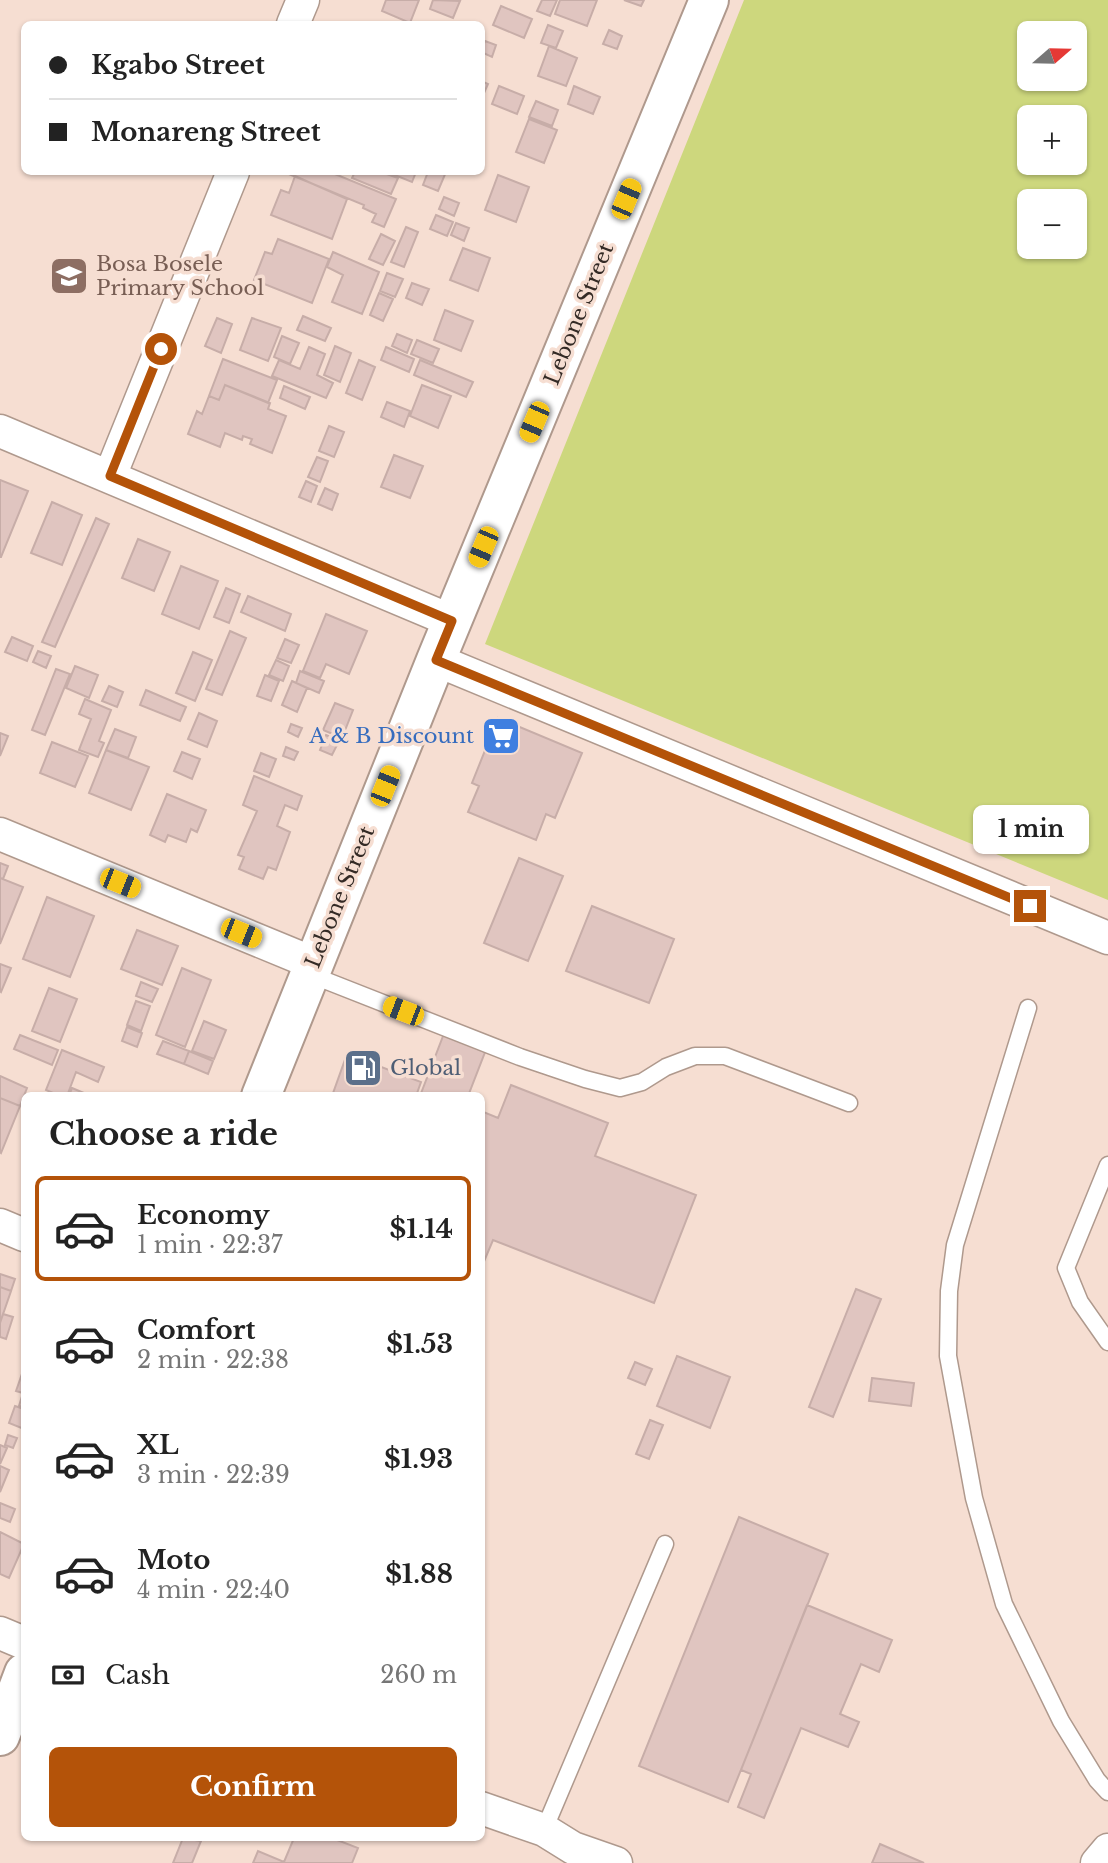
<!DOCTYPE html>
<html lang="en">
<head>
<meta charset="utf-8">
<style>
  :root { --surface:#fff; --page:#f6f6f6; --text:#222; --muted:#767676; --line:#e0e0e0; --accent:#b45309 }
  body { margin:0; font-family:"Libre Baskerville",serif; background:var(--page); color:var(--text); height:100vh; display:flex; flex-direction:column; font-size:26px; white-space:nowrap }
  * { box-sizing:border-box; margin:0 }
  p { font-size:23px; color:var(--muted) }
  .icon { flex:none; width:38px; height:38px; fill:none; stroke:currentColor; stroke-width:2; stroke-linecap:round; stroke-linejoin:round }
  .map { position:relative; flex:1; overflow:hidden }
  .details { position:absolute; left:21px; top:1092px; width:464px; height:749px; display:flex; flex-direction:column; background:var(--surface); border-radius:10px; box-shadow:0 2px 5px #0004 }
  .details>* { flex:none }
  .guide { position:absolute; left:21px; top:21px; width:464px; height:154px; border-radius:10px; box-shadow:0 2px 5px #0004; display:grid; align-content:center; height:154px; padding:0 28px; background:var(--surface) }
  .needle { width:46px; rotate:70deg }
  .controls { position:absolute; left:1017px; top:21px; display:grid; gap:14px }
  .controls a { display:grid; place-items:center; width:70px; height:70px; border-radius:10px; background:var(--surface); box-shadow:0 2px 5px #0004; font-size:35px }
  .end { position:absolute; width:32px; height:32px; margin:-16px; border:9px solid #b45309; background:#fff; box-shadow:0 0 0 4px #fff }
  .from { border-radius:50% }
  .bubble { position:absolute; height:49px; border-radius:10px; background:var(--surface); box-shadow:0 2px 5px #0004; font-size:23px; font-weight:700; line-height:49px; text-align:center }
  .car { position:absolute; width:21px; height:42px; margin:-21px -10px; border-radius:9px; box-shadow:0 0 5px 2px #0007; background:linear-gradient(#f5c518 24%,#345 0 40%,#f5c518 0 76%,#345 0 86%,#f5c518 0) }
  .guide b { display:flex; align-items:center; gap:24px; height:66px; font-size:26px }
  .guide b+b { border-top:2px solid var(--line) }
  .guide i { width:18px; height:18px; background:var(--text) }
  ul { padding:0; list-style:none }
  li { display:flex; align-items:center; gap:21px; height:105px; margin:0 14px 10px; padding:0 14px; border:4px solid transparent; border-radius:10px }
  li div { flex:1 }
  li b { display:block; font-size:26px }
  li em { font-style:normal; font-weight:700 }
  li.selected { border-color:var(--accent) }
  li>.icon { width:63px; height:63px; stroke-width:1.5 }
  h2 { padding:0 28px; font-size:32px; line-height:84px }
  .pay { display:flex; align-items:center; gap:18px; height:77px; padding:0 28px; font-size:26px }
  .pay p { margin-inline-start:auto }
  .primary-button { display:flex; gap:14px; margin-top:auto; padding:14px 28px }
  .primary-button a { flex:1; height:80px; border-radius:10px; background:var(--accent); color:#fff; font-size:28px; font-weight:700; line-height:80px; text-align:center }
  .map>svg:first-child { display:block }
</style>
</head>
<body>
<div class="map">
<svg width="1108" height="1863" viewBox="0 0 1108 1863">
  <rect width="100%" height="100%" fill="#f6ded2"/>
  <path fill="#cdd77d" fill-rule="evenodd" d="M744,0H1108V900L485,644ZM1029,33H1074V79H1029ZM1029,117H1074V163H1029ZM1029,201H1074V247H1029Z"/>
  <path fill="#e0c5c0" stroke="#c7ada8" stroke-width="2" d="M386,0H419L410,23L382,11Z
    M433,0L460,1L453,18L430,9Z
    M542,0H557L550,16L537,11Z
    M560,0H597L587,26L555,14Z
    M624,0H644L641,6Z
    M501,6L532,19L524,38L493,25Z
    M548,25L563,31L556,48L541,43Z
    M609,30L622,36L617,49L603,44Z
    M485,41L496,45L492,57L481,52Z
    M549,46L577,58L566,86L538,76Z
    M481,81L488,84L484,93L481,92Z
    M499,86L524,96L517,114L492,104Z
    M574,86L600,97L593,114L568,104Z
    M536,101L558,110L552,126L529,117Z
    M529,119L557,130L544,163L516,152Z
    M284,172H330L396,199L384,227L372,222L376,214L363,208L364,205Z
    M355,172H381L398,178L391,194L352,178Z
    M393,172H416L412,182L392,174Z
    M428,172H446L438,191L423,185Z
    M498,175L529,187L516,222L485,210Z
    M295,176L347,199L332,239L271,215L281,190L289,193Z
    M444,197L459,203L454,216L439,209Z
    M436,215L453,222L447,236L430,229Z
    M456,223L469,228L464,241L451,235Z
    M406,227L418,232L404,267L391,262Z
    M381,234L395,241L383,265L369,259Z
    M278,239L329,259L312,303L254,280L265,252L272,254Z
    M463,248L490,258L478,291L450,280Z
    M333,252L379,272L362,314L332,302L343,275L327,267Z
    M387,273L403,279L395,297L380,291Z
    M412,283L429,289L422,305L406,298Z
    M379,293L393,299L383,321L370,315Z
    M445,310L473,321L461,351L434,340Z
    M303,316L331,328L325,341L297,330Z
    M217,318L232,324L221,353L205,346Z
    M252,318L281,328L268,361L240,350Z
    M397,334L412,340L407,353L392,346Z
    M282,336L299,343L290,364L274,357Z
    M417,340L439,349L433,363L411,354Z
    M335,346L351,353L340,382L324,375Z
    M309,347L325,354L317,375L333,383L326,398L272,376L279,360L300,369Z
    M386,347L414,359L409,372L381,360Z
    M223,359L277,380L268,403L225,385L219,400L209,396Z
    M359,360L375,367L362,400L346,393Z
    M420,360L473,382L466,397L414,375Z
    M225,385L270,403L268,409L286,416L272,453L250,444L252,439L243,436L242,440L225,433L220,447L188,434L197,411L202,414L209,396L219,400Z
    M422,385L451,396L438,428L410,416Z
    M284,386L310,397L305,409L280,398Z
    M387,402L410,411L404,427L381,417Z
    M329,426L344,432L334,457L319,451Z
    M394,455L423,466L410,498L381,487Z
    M317,457L328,461L320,482L308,477Z
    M0,480L28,491L1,557H0Z
    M306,481L317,486L311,502L299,497Z
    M325,488L338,494L332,510L318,504Z
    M52,502L82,515L62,565L31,553Z
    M96,518L109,524L55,647L42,642Z
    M138,539L170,552L154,591L122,578Z
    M181,566L218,581L199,629L162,614Z
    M226,588L240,594L229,623L214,617Z
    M248,596L291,614L285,631L241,612Z
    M326,614L367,631L349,674L326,664L320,678L303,671Z
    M230,631L246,638L222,695L206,689Z
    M12,637L33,646L27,661L5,652Z
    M285,639L299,645L291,663L277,658Z
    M38,651L51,656L46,668L33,662Z
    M193,652L212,660L195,701L176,693Z
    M276,660L289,666L283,681L269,675Z
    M75,666L98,675L89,698L66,688Z
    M56,669L70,674L45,735L32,730Z
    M300,671L324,681L319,693L296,683Z
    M265,675L279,681L271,701L257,696Z
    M292,681L307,688L297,712L282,705Z
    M109,686L123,692L117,707L102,701Z
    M146,690L186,707L180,721L140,705Z
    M85,699L111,710L99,741L104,743L98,757L79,750L91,719L79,714Z
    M335,703L353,710L342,738L323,730Z
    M199,713L217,721L207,747L188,739Z
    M498,718L582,753L555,818L546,814L536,840L468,812L479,786L472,783Z
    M291,724L302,728L298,737L288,732Z
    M115,729L136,737L128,758L106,750Z
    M0,733L8,736L0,756Z
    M326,735L339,741L332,755L320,750Z
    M52,742L88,756L75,787L40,773Z
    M286,747L298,752L294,760L283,756Z
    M106,750L149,767L131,810L89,793Z
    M182,752L200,759L192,779L174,771Z
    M261,753L276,759L269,777L254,771Z
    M254,776L302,796L297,810L285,805L277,826L290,832L276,870L268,867L263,879L239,869L244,857L238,855L257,811L243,805Z
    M167,794L206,810L197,832L191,829L186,842L168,835L165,842L150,835Z
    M519,858L563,876L528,961L484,943Z
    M0,863L8,866L3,879L0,878Z
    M0,878L23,887L0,944Z
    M47,897L94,916L70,977L23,959Z
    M592,906L674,939L649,1003L566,971Z
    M137,930L178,946L162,985L121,969Z
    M0,964L11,968L1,992L0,991Z
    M182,968L211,980L185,1047L156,1035Z
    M141,982L158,989L152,1002L136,996Z
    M49,988L77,999L60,1042L32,1031Z
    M136,1001L150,1006L141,1031L127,1025Z
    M204,1021L226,1030L214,1059L192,1051Z
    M127,1027L142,1033L137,1047L122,1041Z
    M445,1031L487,1047L468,1096H420Z
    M20,1035L58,1050L52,1065L14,1049Z
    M163,1041L189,1051L184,1064L157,1054Z
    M62,1050L104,1067L98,1082L76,1072L67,1096H60L46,1090Z
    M189,1051L213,1061L208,1074L184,1064Z
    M347,1054L421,1082L416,1096H332Z
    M0,1076L27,1088L20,1106L0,1098Z
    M511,1085L608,1123L595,1156L696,1195L654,1303L493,1240L483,1264L481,1263V1111L498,1118Z
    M72,1088L91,1096H69Z
    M0,1098L20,1106L1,1153L0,1152Z
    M0,1274L15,1279L11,1291L0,1287Z
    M0,1287L11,1291L0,1323Z
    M856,1289L881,1299L833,1417L809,1407Z
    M3,1314L13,1317L6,1339L0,1337V1323Z
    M677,1356L730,1377L710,1428L657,1406Z
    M635,1362L652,1369L645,1385L628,1378Z
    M24,1368V1407L19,1406L23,1393L16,1391Z
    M872,1378L914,1383L911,1406L869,1401Z
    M15,1406L24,1409V1429L9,1423Z
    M650,1420L663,1425L649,1459L636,1454Z
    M8,1435L17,1438L13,1448L5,1445Z
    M0,1445L7,1448L0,1464Z
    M0,1466L9,1470L0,1492Z
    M0,1503L15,1509L10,1522L0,1518Z
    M739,1517L828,1554L728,1802L639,1766Z
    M0,1532L24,1544L9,1578L0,1574Z
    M807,1605L892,1640L879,1672L861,1664L840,1714L859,1722L848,1747L801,1728L764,1818L738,1807L751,1774L741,1770Z
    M183,1838L201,1841L192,1863H173Z
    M294,1838H332L358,1848L352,1863H253L258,1851L284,1862Z
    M880,1844L924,1863H872Z"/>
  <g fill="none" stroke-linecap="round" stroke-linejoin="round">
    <defs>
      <path id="service" d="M309,974L520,1057L585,1079L620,1088L642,1082L666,1067L695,1056H725L849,1103
        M1028,1008L955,1245L949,1291L948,1356L974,1498L1004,1604L1061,1721L1097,1780L1108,1792
        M1108,1165L1066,1268L1080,1302L1108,1342
        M544,1830L665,1544"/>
      <path id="minor" d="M293,24L303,0
        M0,431L452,621
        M110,476L233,172
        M436,660L1108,938
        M0,834L313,963
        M0,1225L24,1235
        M0,1633L24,1643
        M481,1808L544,1830L573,1848L616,1863
        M1097,1863L1108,1850"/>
      <path id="tertiary" d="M261,1096L436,660L709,0
        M0,1736L24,1673"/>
    </defs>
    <use href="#service" stroke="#af998d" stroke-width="19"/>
    <use href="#minor" stroke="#af998d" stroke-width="35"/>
    <use href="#tertiary" stroke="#af998d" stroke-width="42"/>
    <use href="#service" stroke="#fff" stroke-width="16"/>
    <use href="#minor" stroke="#fff" stroke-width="32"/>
    <use href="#tertiary" stroke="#fff" stroke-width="38"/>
  </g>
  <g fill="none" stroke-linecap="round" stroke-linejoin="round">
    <path stroke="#b45309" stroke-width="9" d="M161,349L110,476L452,621L436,660L1030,906"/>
  </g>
  <defs>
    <symbol id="school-square" viewBox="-11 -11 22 22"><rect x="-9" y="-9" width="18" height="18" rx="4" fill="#8d6e63" stroke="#f6ded2"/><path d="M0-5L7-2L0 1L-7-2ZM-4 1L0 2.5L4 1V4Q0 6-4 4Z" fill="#fff"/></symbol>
    <symbol id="supermarket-square" viewBox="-11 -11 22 22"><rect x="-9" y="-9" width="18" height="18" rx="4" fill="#3f7fe0" stroke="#f6ded2"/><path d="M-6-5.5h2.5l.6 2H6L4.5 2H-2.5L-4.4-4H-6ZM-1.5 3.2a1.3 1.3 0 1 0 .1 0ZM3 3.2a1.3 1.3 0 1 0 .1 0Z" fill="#fff"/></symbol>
    <symbol id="fuel-square" viewBox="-11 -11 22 22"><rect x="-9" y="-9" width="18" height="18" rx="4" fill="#5c6f8a" stroke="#f6ded2"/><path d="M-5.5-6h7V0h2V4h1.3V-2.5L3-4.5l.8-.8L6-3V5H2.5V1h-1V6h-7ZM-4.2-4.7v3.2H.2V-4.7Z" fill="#fff"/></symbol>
  </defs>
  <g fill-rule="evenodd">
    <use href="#school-square" x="47" y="254" width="44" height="44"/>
    <use href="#supermarket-square" x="479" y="714" width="44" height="44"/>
    <use href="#fuel-square" x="341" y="1046" width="44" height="44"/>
  </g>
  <g text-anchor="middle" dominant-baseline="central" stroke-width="7" stroke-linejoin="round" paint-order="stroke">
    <g font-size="21" fill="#785e54" stroke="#f6ded2" text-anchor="start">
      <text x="96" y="264">Bosa Bosele<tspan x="96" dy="24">Primary School</tspan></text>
    </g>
    <g font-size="21" fill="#332a25" stroke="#f6ded2">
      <text transform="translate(579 314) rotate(-68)">Lebone Street</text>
      <text transform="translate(340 897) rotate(-68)">Lebone Street</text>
    </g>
    <g font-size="21" fill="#366cbe" stroke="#f6ded2" text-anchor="end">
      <text x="474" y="736">A &amp; B Discount</text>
    </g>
    <g font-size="21" fill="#4e5e75" stroke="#f6ded2" text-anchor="start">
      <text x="390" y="1068">Global</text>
    </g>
  </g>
</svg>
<div class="controls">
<a><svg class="needle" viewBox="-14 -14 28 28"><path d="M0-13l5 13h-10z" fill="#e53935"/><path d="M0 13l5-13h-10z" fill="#767676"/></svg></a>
<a>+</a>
<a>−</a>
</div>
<i class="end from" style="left:161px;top:349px"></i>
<i class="end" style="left:1030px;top:906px"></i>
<div class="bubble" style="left:973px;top:805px;width:116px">1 min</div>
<i class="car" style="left:626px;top:199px;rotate:23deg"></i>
<i class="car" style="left:534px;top:422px;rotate:203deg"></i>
<i class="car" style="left:483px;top:547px;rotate:203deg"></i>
<i class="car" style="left:385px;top:786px;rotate:22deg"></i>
<i class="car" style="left:120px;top:883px;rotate:112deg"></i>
<i class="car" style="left:241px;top:933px;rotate:112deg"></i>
<i class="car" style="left:403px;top:1011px;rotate:291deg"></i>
<div class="guide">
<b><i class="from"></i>Kgabo Street</b>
<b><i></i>Monareng Street</b>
</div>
<section class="details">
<h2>Choose a ride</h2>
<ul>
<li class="selected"><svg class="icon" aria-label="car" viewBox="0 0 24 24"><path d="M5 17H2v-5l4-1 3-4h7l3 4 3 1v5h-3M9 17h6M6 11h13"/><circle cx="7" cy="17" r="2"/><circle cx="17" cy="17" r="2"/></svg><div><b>Economy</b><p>1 min · 22:37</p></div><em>$1.14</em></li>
<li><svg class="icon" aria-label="car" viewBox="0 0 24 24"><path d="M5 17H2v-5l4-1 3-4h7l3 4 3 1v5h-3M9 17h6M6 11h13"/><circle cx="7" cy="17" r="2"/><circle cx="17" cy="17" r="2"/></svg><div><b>Comfort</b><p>2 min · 22:38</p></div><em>$1.53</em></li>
<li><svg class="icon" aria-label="car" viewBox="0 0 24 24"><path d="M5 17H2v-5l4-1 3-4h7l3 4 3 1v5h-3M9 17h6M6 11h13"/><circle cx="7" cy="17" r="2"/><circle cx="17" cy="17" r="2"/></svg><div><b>XL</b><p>3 min · 22:39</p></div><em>$1.93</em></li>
<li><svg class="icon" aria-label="car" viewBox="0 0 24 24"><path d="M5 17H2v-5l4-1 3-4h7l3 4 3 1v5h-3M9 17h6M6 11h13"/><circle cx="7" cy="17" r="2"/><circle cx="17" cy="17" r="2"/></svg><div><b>Moto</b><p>4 min · 22:40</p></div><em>$1.88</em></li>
</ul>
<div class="pay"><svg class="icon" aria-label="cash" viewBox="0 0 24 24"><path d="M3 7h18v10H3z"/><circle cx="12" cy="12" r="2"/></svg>Cash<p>260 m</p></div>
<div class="primary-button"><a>Confirm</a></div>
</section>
</div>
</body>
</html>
